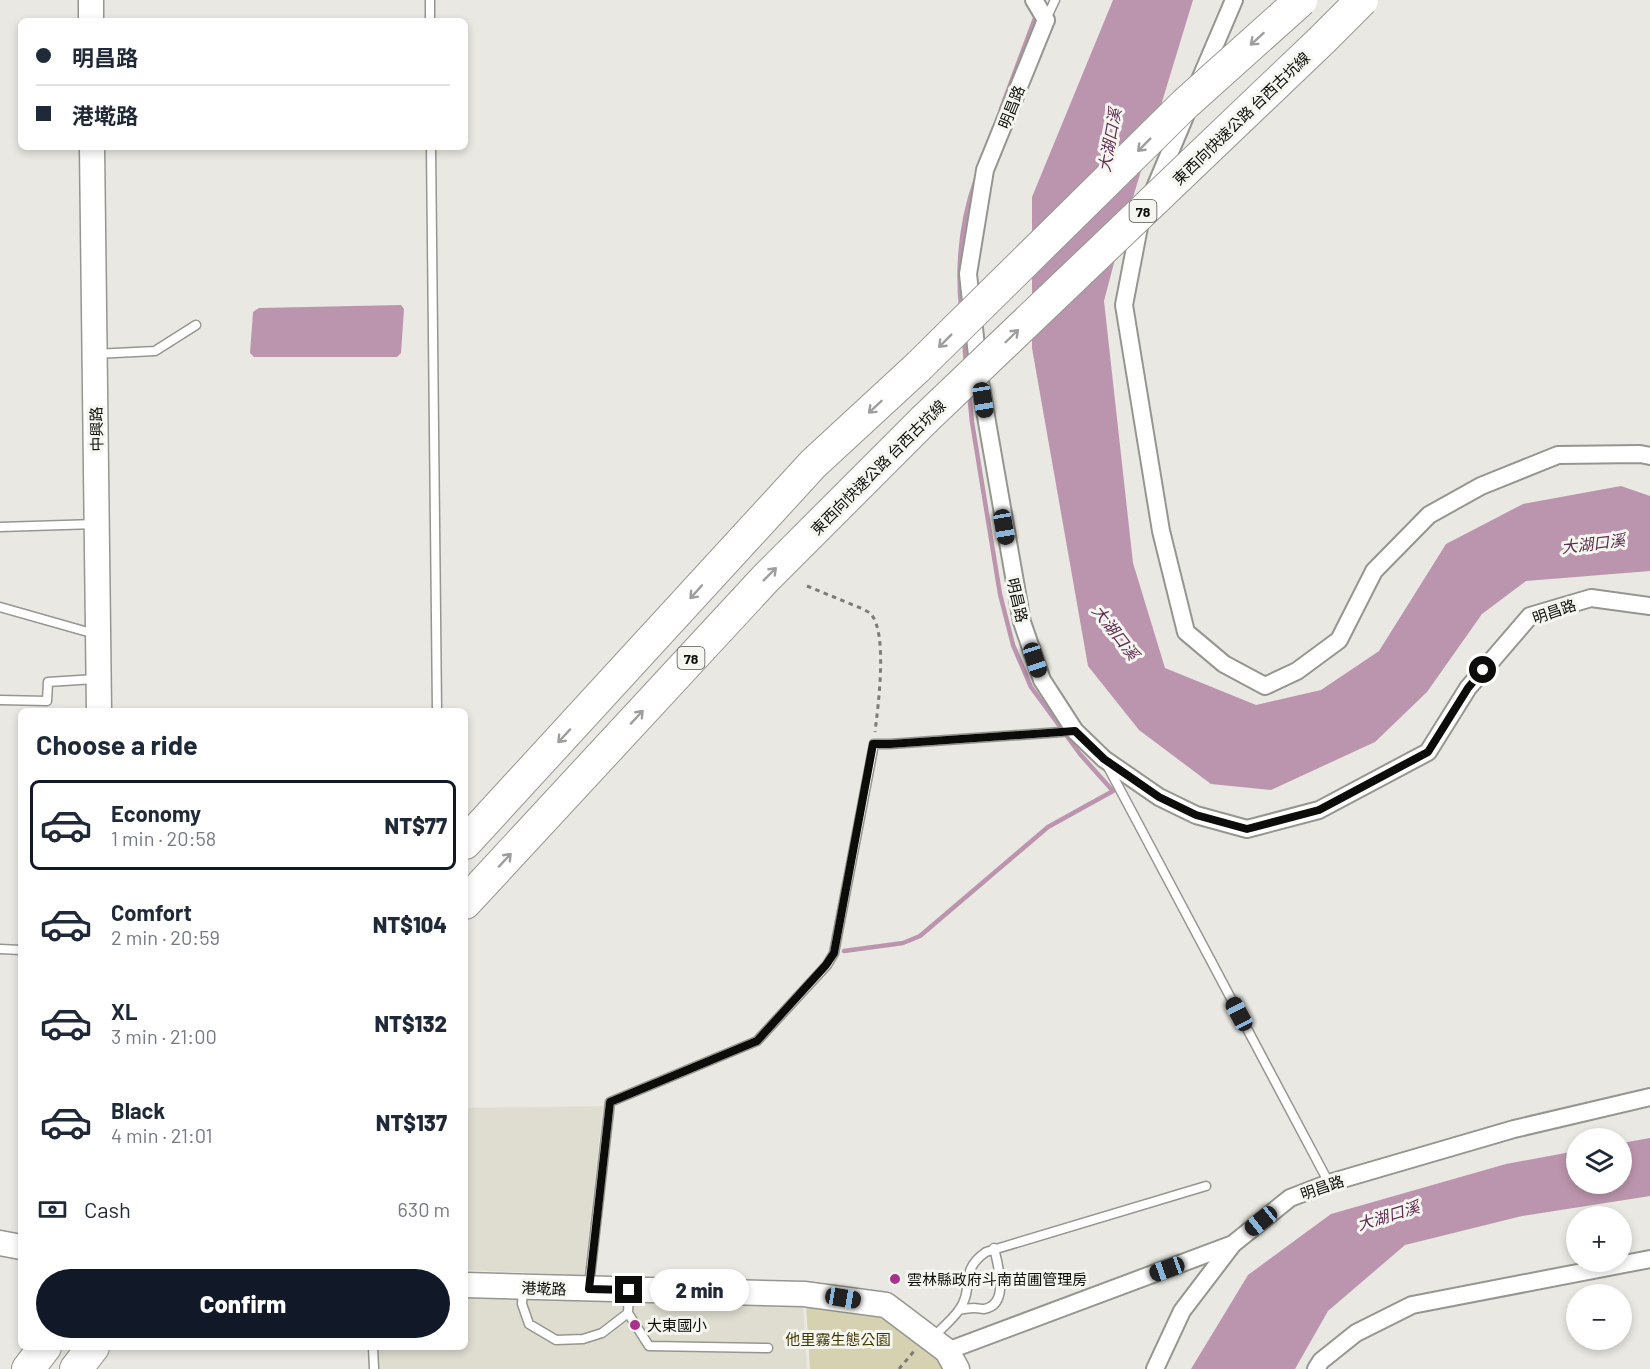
<!DOCTYPE html>
<html lang="en">
<head>
<meta charset="utf-8">
<style>
  :root { --surface:#fff; --page:#f2f2f3; --text:#1f2937; --muted:#747a83; --line:#e0e1e3; --accent:#111827 }
  body { margin:0; font-family:Barlow,"Noto Sans TC",sans-serif; background:var(--page); color:var(--text); height:100vh; display:flex; flex-direction:column; font-size:22px; white-space:nowrap }
  * { box-sizing:border-box; margin:0 }
  p { font-size:20px; color:var(--muted) }
  .icon { flex:none; width:33px; height:33px; fill:none; stroke:currentColor; stroke-width:2; stroke-linecap:round; stroke-linejoin:round }
  .map { position:relative; flex:1; overflow:hidden }
  .sheet { position:absolute; left:18px; top:708px; width:450px; height:642px; display:flex; flex-direction:column; background:var(--surface); border-radius:9px; box-shadow:0 3px 9px #0003 }
  .sheet>* { flex:none }
  .top-card { position:absolute; left:18px; top:18px; width:450px; height:132px; border-radius:9px; box-shadow:0 3px 9px #0003; display:grid; align-content:center; height:132px; padding:0 18px; background:var(--surface) }
  .buttons { position:absolute; left:1566px; top:1128px; display:grid; gap:12px }
  .buttons a { display:grid; place-items:center; width:66px; height:66px; border-radius:50%; background:var(--surface); box-shadow:0 3px 9px #0003; font-size:30px }
  .end { position:absolute; width:27px; height:27px; margin:-14px; border:8px solid #0c0c0a; background:#fff; box-shadow:0 0 0 3px #fff }
  .from { border-radius:50% }
  .bubble { position:absolute; height:42px; border-radius:21px; background:var(--surface); box-shadow:0 3px 9px #0003; font-size:20px; font-weight:800; line-height:42px; text-align:center }
  .car { position:absolute; width:18px; height:36px; margin:-18px -9px; border-radius:8px; box-shadow:0 0 4px 2px #0007; background:linear-gradient(#222 24%,#8ab4d8 0 40%,#222 0 76%,#8ab4d8 0 86%,#222 0) }
  .top-card b { display:flex; align-items:center; gap:21px; height:57px; font-size:22px }
  .top-card b+b { border-top:2px solid var(--line) }
  .top-card i { width:15px; height:15px; background:var(--text) }
  ul { padding:0; list-style:none }
  li { display:flex; align-items:center; gap:18px; height:90px; margin:0 12px 9px; padding:0 6px; border:3px solid transparent; border-radius:9px }
  li div { flex:1 }
  li b { display:block; font-size:22px }
  li em { font-style:normal; font-weight:800 }
  li.on { border-color:var(--accent) }
  li>.icon { width:54px; height:54px; stroke-width:1.5 }
  h2 { padding:0 18px; font-size:27px; line-height:72px }
  .pay { display:flex; align-items:center; gap:15px; height:66px; padding:0 18px; font-size:22px }
  .pay p { margin-inline-start:auto }
  .cta { display:flex; gap:12px; margin-top:auto; padding:12px 18px }
  .cta a { flex:1; height:69px; border-radius:36px; background:var(--accent); color:#fff; font-size:24px; font-weight:800; line-height:69px; text-align:center }
  .map>svg:first-child { display:block }
</style>
</head>
<body>
<div class="map">
<svg width="1650" height="1369" viewBox="0 0 1650 1369">
  <rect width="100%" height="100%" fill="#e9e8e2"/>
  <path fill="#dfddd0" d="M603,1106L584,1275L465,1270V1108Z
    M465,1298L803,1304L807,1369H379L377,1347H465Z"/>
  <path fill="#d6d1b0" d="M806,1304L882,1315L932,1352L943,1369H810Z"/>
  <path fill="#bb95ad" d="M1113,0H1193L1120,240L1104,301L1133,563L1165,668L1256,705L1321,690L1379,651L1446,544L1523,504L1621,486L1650,496V571L1526,581L1482,614L1427,692L1375,742L1271,790L1211,784L1139,730L1088,666L1032,348V197Z
    M401,305L404,309L401,353L397,357H254L250,353L253,312L259,308Z
    M1650,1138V1196L1522,1216L1405,1245L1328,1311L1295,1369H1191L1248,1275L1331,1214L1506,1164L1576,1151V1184H1622V1143Z"/>
  <g fill="none" stroke-linecap="round" stroke-linejoin="round">
    <path stroke="#bb95ad" stroke-width="4.5" d="M1001,109L1037,13
      M961,307C957,263 961,221 976,179
      M964,339L966,364
      M844,951L903,943L920,936L1048,827L1113,791L1080,754L1031,687L1013,645L1000,594L972,422L969,393"/>
    <defs>
      <path id="lane" d="M430,0V21
        M1046,19L1055,0
        M431,147L437,711
        M95,354L155,351L196,325
        M0,527L96,524
        M0,607L95,634
        M0,700L47,701L48,682L95,679
        M1107,765L1329,1183
        M0,949L21,950
        M589,1285L610,1102L757,1041L827,965L834,953L874,744H890L1075,731
        M523,1287L522,1304L529,1324L556,1340L583,1339L602,1333L628,1313L629,1292
        M959,1310C964,1309 969,1308 974,1308C975,1308 982,1309 984,1309C1010,1305 998,1265 994,1248
        M628,1313L649,1346L768,1348
        M932,1338C941,1329 952,1320 959,1310C975,1288 958,1271 986,1252L1206,1186
        M373,1347L374,1369"/>
      <path id="street" d="M1034,0L1046,20L985,170L968,274L980,382L1022,622L1042,680L1075,731L1104,759L1159,797L1196,815L1247,829L1319,810L1428,752L1468,688L1530,616L1591,598L1650,606
        M1199,82L1234,0
        M1154,190L1186,114
        M1142,219L1139,227L1124,305L1161,531L1186,632L1224,664L1265,686L1297,671L1339,640L1374,571L1429,515L1481,486L1558,455L1640,454L1650,456
        M947,1351L1233,1244L1290,1198L1329,1183L1514,1129L1650,1097
        M1155,1369L1182,1311L1233,1244
        M1316,1369L1321,1361L1356,1333L1412,1305L1650,1259"/>
      <path id="secondary" d="M91,0V21
        M92,147L99,711
        M0,1243L21,1247
        M465,1285L804,1294L886,1305L947,1351L957,1369"/>
      <path id="highway" d="M465,843L813,464L918,367
        M465,903L765,579L924,420
        M28,1369L45,1347
        M76,1369L93,1347"/>
    </defs>
    <use href="#lane" stroke="#969690" stroke-width="11"/>
    <use href="#street" stroke="#969690" stroke-width="20"/>
    <use href="#secondary" stroke="#969690" stroke-width="27"/>
    <use href="#highway" stroke="#969690" stroke-width="34"/>
    <path stroke="#7c7c78" stroke-width="3" stroke-dasharray="4.5 4.5" stroke-linecap="butt" d="M807,586L863,609C866,611 869,612 871,614C888,634 878,707 875,732
      M899,1369L915,1350"/>
    <use href="#lane" stroke="#fff" stroke-width="8"/>
    <use href="#street" stroke="#fff" stroke-width="16"/>
    <use href="#secondary" stroke="#fff" stroke-width="24"/>
    <use href="#highway" stroke="#fff" stroke-width="32"/>
    <defs>
      <path id="highway-bridge" d="M918,367L1185,104L1301,0
        M924,420L1322,40L1362,0"/>
    </defs>
    <use href="#highway-bridge" stroke="#969690" stroke-width="34" stroke-linecap="butt"/>
    <use href="#highway-bridge" stroke="#fff" stroke-width="32"/>
  </g>
  <defs><path id="oneway-shaft" d="M-6 0H5M1.5-3L5.5 0L1.5 3" fill="none" stroke-width="1.6" stroke-linecap="round" stroke-linejoin="round" transform="scale(1.5)"/></defs>
  <g stroke="#9e9e9d">
    <use href="#oneway-shaft" transform="translate(1257 39) rotate(138)"/>
    <use href="#oneway-shaft" transform="translate(1144 145) rotate(135)"/>
    <use href="#oneway-shaft" transform="translate(1012 336) rotate(-44)"/>
    <use href="#oneway-shaft" transform="translate(945 341) rotate(135)"/>
    <use href="#oneway-shaft" transform="translate(875 407) rotate(137)"/>
    <use href="#oneway-shaft" transform="translate(770 574) rotate(-45)"/>
    <use href="#oneway-shaft" transform="translate(696 592) rotate(132)"/>
    <use href="#oneway-shaft" transform="translate(637 717) rotate(-47)"/>
    <use href="#oneway-shaft" transform="translate(564 736) rotate(133)"/>
    <use href="#oneway-shaft" transform="translate(505 860) rotate(-47)"/>
  </g>
  <g fill="none" stroke-linecap="round" stroke-linejoin="round">
    <path stroke="#0c0c0a" stroke-width="8" d="M629,1290L589,1289L610,1102L757,1041L826,965L834,953L873,744H890L1075,731L1104,759L1159,797L1196,815L1247,829L1319,810L1428,752L1468,688L1483,670"/>
  </g>
  <g fill="#a8328a" stroke="#f6f6f0" stroke-width="2">
    <circle cx="895" cy="1279" r="6"/>
    <circle cx="635" cy="1325" r="6"/>
  </g>
  <g text-anchor="middle" dominant-baseline="central" stroke-width="6" stroke-linejoin="round" paint-order="stroke">
    <g fill="#f6f6f0" stroke="#52524f" stroke-width="1.5">
      <rect x="1129.5" y="200" width="27" height="22" rx="4.5"/>
      <rect x="677.5" y="647" width="27" height="22" rx="4.5"/>
    </g>
    <g font-size="14" font-weight="bold" fill="#0c0c0a">
      <text x="1143" y="211">78</text>
      <text x="691" y="658">78</text>
    </g>
    <g font-size="15" fill="#0c0c0a" stroke="#f6f6f0">
      <text transform="translate(1011 107) rotate(-68)">明昌路</text>
      <text transform="translate(1241 118) rotate(-44)">東西向快速公路 台西古坑線</text>
      <text transform="translate(96 429) rotate(-91)">中興路</text>
      <text transform="translate(878 467) rotate(-45)">東西向快速公路 台西古坑線</text>
      <text transform="translate(1018 600) rotate(77)">明昌路</text>
      <text transform="translate(1554 611) rotate(-19)">明昌路</text>
      <text transform="translate(1322 1187) rotate(-19)">明昌路</text>
      <text transform="translate(544 1288) rotate(2)">港墘路</text>
    </g>
    <g font-size="15" fill="#0c0c0a" stroke="#f6f6f0" text-anchor="start">
      <text x="907" y="1279">雲林縣政府斗南苗圃管理房</text>
      <text x="647" y="1325">大東國小</text>
    </g>
    <g font-size="15" fill="#3e3701" stroke="#f6f6f0">
      <text x="838" y="1339">他里霧生態公園</text>
    </g>
    <g font-size="16" font-style="italic" fill="#5e2c4f" stroke="#f6f6f0">
      <text transform="translate(1109 140) rotate(-80)">大湖口溪</text>
      <text transform="translate(1593 543) rotate(-7)">大湖口溪</text>
      <text transform="translate(1116 632) rotate(52)">大湖口溪</text>
      <text transform="translate(1388 1215) rotate(-17)">大湖口溪</text>
    </g>
  </g>
</svg>
<div class="buttons">
<a><svg class="icon" aria-label="layers" viewBox="0 0 24 24"><path d="M12 4l9 5-9 5-9-5zM3 14l9 5 9-5"/></svg></a>
<a>+</a>
<a>−</a>
</div>
<i class="end from" style="left:1483px;top:670px"></i>
<i class="end" style="left:629px;top:1290px"></i>
<div class="bubble" style="left:650px;top:1269px;width:99px">2 min</div>
<i class="car" style="left:983px;top:400px;rotate:171deg"></i>
<i class="car" style="left:1004px;top:527px;rotate:170deg"></i>
<i class="car" style="left:1035px;top:660px;rotate:162deg"></i>
<i class="car" style="left:1239px;top:1014px;rotate:332deg"></i>
<i class="car" style="left:1261px;top:1221px;rotate:231deg"></i>
<i class="car" style="left:1167px;top:1269px;rotate:250deg"></i>
<i class="car" style="left:843px;top:1298px;rotate:99deg"></i>
<div class="top-card">
<b><i class="from"></i>明昌路</b>
<b><i></i>港墘路</b>
</div>
<section class="sheet">
<h2>Choose a ride</h2>
<ul>
<li class="on"><svg class="icon" aria-label="car" viewBox="0 0 24 24"><path d="M5 17H2v-5l4-1 3-4h7l3 4 3 1v5h-3M9 17h6M6 11h13"/><circle cx="7" cy="17" r="2"/><circle cx="17" cy="17" r="2"/></svg><div><b>Economy</b><p>1 min · 20:58</p></div><em>NT$77</em></li>
<li><svg class="icon" aria-label="car" viewBox="0 0 24 24"><path d="M5 17H2v-5l4-1 3-4h7l3 4 3 1v5h-3M9 17h6M6 11h13"/><circle cx="7" cy="17" r="2"/><circle cx="17" cy="17" r="2"/></svg><div><b>Comfort</b><p>2 min · 20:59</p></div><em>NT$104</em></li>
<li><svg class="icon" aria-label="car" viewBox="0 0 24 24"><path d="M5 17H2v-5l4-1 3-4h7l3 4 3 1v5h-3M9 17h6M6 11h13"/><circle cx="7" cy="17" r="2"/><circle cx="17" cy="17" r="2"/></svg><div><b>XL</b><p>3 min · 21:00</p></div><em>NT$132</em></li>
<li><svg class="icon" aria-label="car" viewBox="0 0 24 24"><path d="M5 17H2v-5l4-1 3-4h7l3 4 3 1v5h-3M9 17h6M6 11h13"/><circle cx="7" cy="17" r="2"/><circle cx="17" cy="17" r="2"/></svg><div><b>Black</b><p>4 min · 21:01</p></div><em>NT$137</em></li>
</ul>
<div class="pay"><svg class="icon" aria-label="cash" viewBox="0 0 24 24"><path d="M3 7h18v10H3z"/><circle cx="12" cy="12" r="2"/></svg>Cash<p>630 m</p></div>
<div class="cta"><a>Confirm</a></div>
</section>
</div>
</body>
</html>
